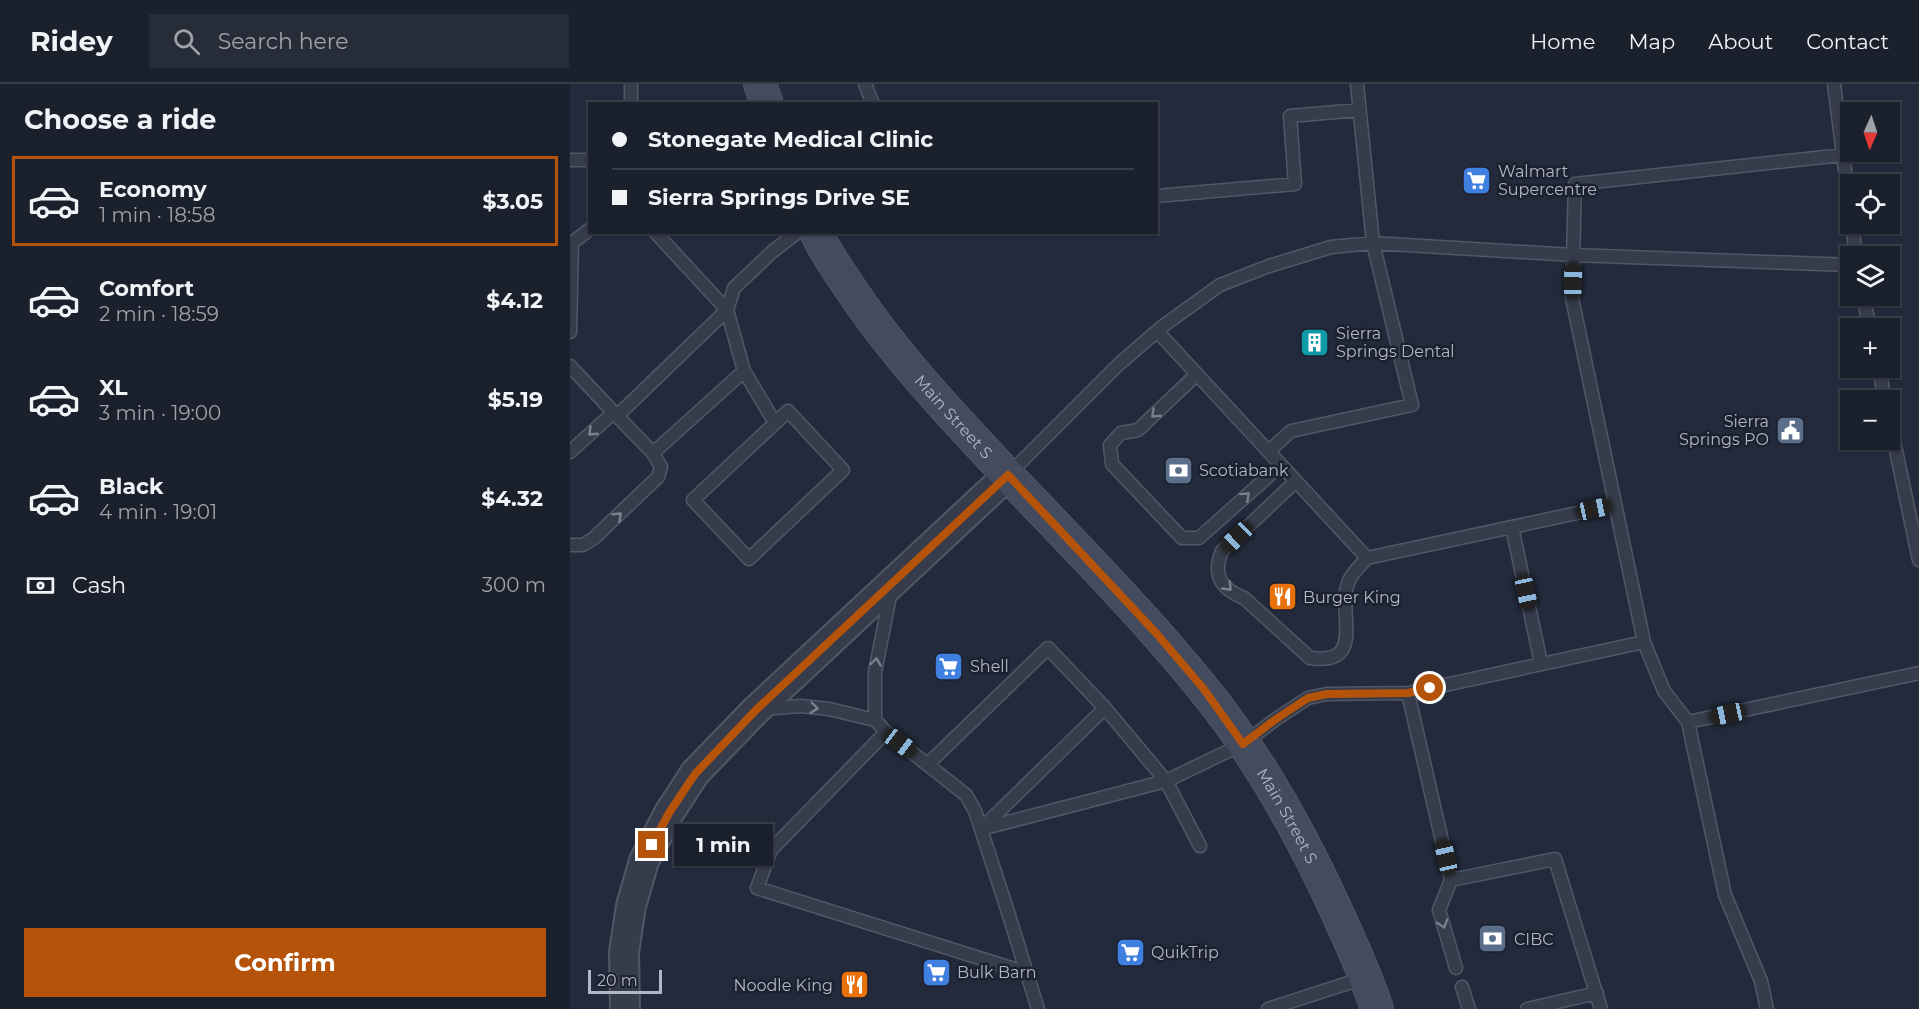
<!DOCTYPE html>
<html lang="en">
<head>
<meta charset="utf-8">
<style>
  :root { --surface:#1a202c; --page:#272d38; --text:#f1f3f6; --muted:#9fa3a9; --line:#383e48; --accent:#b45309 }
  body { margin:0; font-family:Montserrat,sans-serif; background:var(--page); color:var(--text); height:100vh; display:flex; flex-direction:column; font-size:22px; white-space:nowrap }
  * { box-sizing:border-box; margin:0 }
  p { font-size:20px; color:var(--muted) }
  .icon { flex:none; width:33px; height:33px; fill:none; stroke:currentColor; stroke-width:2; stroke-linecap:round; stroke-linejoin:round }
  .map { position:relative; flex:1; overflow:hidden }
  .panel { display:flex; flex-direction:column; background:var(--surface); width:570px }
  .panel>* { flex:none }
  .top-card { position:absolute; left:18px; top:18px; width:570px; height:132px; border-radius:0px; box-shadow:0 2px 4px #0004,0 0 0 2px var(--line); display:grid; align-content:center; height:132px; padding:0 24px; background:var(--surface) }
  .needle { width:39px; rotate:183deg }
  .fabs { position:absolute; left:1270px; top:18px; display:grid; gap:12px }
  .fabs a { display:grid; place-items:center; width:60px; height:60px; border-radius:0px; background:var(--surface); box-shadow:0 2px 4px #0004,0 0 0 2px var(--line); font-size:30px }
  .scale { position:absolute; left:18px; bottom:15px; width:74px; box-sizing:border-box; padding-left:6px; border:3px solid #b2b7c7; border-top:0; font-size:16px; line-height:21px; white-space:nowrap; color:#b2b7c7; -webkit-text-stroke:4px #1c2130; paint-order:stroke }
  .end { position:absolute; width:27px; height:27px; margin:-14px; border:8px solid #b45309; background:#fff; box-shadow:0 0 0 3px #fff }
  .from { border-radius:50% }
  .bubble { position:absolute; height:42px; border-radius:0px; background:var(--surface); box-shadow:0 2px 4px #0004,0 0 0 2px var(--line); font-size:20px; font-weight:700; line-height:42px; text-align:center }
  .car { position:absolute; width:18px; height:36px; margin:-18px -9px; border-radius:8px; box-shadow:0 0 4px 2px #0007; background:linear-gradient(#222 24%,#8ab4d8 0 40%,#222 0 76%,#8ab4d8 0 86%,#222 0) }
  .top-card b { display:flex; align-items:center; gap:21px; height:57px; font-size:22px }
  .top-card b+b { border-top:2px solid var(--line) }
  .top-card i { width:15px; height:15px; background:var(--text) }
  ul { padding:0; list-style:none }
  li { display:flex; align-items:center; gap:18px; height:90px; margin:0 12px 9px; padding:0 12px; border:3px solid transparent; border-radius:0px }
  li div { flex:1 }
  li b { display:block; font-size:22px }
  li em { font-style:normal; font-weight:700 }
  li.current { border-color:var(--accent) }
  li>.icon { width:54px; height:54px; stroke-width:1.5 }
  h2 { padding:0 24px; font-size:27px; line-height:72px }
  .pay { display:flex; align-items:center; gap:15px; height:66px; padding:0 24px; font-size:22px }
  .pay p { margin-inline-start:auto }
  .button { display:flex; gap:12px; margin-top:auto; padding:12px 24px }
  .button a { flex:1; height:69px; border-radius:0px; background:var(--accent); color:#fff; font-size:24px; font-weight:700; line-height:69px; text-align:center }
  header { display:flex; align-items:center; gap:36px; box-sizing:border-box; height:84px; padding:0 30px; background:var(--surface); border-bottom:2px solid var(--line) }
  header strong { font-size:28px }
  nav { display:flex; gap:33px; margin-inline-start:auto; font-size:21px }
  .search { width:420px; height:54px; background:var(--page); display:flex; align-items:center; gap:15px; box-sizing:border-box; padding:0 21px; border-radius:0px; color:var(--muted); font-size:22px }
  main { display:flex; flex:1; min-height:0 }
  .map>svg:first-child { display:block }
</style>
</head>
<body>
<header>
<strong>Ridey</strong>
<div class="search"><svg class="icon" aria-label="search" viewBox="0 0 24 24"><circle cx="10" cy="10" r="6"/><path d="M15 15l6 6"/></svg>Search here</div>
<nav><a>Home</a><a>Map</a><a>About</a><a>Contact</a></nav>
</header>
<main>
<section class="panel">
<h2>Choose a ride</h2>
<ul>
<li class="current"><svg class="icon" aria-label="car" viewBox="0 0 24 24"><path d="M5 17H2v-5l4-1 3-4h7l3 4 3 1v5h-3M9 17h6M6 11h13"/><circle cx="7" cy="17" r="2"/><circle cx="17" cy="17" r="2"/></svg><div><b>Economy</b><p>1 min · 18:58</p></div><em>$3.05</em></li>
<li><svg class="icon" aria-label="car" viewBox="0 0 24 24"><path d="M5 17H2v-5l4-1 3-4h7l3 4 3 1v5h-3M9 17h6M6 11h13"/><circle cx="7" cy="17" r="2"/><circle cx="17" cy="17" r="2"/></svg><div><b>Comfort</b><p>2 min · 18:59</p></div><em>$4.12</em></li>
<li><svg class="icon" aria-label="car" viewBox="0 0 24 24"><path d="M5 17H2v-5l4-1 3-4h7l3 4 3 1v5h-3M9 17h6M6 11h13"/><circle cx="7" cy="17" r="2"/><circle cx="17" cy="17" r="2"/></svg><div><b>XL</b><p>3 min · 19:00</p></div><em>$5.19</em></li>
<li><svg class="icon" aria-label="car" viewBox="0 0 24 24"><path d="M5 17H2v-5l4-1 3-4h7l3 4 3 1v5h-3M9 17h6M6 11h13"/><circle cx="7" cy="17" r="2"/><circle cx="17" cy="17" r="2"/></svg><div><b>Black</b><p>4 min · 19:01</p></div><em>$4.32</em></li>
</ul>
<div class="pay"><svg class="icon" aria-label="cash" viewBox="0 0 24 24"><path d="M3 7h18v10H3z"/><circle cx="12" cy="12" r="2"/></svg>Cash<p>300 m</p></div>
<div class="button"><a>Confirm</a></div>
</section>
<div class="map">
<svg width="1349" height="925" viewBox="0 0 1349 925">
  <rect width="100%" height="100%" fill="#232a3b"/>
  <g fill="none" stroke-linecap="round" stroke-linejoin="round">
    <defs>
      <path id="service" d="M295,0L303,20
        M1264,0L1281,133
        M61,20V0
        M0,76H20
        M586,112L725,100L720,32L789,26
        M1282,140L1286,172
        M85,148L157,226L47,332L83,369L174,287
        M1293,212L1300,244
        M587,247L797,474
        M0,248L2,159L20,145
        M0,282L47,332
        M1309,284L1315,316
        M627,290L568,346L551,349L540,361L542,380L612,454H629L711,381
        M218,327L273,386L179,475L123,416Z
        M1320,338L1349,476
        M205,339L174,287L157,226L164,204L202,168L228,148
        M699,367L721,347L842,321L803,159L787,0
        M0,368L44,328
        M438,391L548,281L593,242L650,201L699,182L761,163L803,159L1003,171L1281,181
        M726,397L652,467C642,491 651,505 674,514L740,574C797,582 767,529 778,499C781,490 791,481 797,474L1045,421
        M942,443L971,579
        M0,461H13L24,454L88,393L91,383L83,369
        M1074,558L1094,607L1118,638L1155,811L1191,897L1197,925
        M838,609L881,796L985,775L1031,925
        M193,625L231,622L259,625L305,636L316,648L396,711L405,727L411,745L596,697L673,660L706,635L738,614L757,610L838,609L1074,558L1002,214L1005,100L1273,71
        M305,636V588L321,507
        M1118,638L1349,589
        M316,648L201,766L187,804L457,889
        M358,680L478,564L535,624L596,697L630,762
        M881,796L869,826L886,884
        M892,903L899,925
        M468,925L437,825L411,745L535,624
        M698,925L794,894
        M957,925L1027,909"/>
      <path id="tertiary" d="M55,925L54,868L61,822L74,777L99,729L125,689L186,626L438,391"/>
      <g id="secondary">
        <path d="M190,0L197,20"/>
        <path id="s1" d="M246,148C254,166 265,182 276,198C325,273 387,337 448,402C510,467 574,532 631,602C687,670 730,747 766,826C781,859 796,891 807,925"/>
      </g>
    </defs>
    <use href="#service" stroke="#525766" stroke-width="15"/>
    <use href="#tertiary" stroke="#525766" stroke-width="32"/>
    <use href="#secondary" stroke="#525766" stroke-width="34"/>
    <use href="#service" stroke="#363c4b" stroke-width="12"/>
    <use href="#tertiary" stroke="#363c4b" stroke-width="28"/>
    <use href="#secondary" stroke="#444b5e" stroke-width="32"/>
  </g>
  <defs><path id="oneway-chevron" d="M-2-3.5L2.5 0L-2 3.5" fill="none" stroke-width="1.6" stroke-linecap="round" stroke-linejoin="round" transform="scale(1.5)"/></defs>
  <g stroke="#7a808f">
    <use href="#oneway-chevron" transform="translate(585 330) rotate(137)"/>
    <use href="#oneway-chevron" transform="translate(22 348) rotate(137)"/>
    <use href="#oneway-chevron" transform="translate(676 412) rotate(-42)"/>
    <use href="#oneway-chevron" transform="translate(48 432) rotate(-43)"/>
    <use href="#oneway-chevron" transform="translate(658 503) rotate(46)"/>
    <use href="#oneway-chevron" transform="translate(306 578) rotate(-81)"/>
    <use href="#oneway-chevron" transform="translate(244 624) rotate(6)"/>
    <use href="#oneway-chevron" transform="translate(873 840) rotate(73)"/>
  </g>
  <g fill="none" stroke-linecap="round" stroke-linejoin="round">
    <path stroke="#b45309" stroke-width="8" d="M82,761L99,729L125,690L186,626L438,391L586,549L633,604L673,660L706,635L738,614L757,610L838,609L860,604"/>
  </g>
  <defs>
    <symbol id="supermarket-square" viewBox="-11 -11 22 22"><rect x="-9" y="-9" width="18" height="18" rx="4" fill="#3f7fe0" stroke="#1c2130"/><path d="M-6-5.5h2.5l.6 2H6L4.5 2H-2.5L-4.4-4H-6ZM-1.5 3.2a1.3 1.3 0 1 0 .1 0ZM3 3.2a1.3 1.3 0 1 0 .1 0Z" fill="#fff"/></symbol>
    <symbol id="building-square" viewBox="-11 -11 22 22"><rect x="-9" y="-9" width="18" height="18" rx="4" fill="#0f9aa8" stroke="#1c2130"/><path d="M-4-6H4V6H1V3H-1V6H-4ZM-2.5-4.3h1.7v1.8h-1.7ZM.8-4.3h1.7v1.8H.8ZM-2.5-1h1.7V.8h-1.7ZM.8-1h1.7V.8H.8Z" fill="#fff"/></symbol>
    <symbol id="civic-square" viewBox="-11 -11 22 22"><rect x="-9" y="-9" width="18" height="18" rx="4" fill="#5c6f8a" stroke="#1c2130"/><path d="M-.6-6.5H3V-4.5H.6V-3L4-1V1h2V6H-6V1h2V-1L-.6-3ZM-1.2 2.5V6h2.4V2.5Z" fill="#fff"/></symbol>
    <symbol id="bank-square" viewBox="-11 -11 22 22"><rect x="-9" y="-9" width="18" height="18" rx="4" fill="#5c6f8a" stroke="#1c2130"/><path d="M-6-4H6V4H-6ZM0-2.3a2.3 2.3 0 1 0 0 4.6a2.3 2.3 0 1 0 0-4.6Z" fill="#fff"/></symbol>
    <symbol id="restaurant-square" viewBox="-11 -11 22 22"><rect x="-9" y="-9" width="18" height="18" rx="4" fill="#e8710a" stroke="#1c2130"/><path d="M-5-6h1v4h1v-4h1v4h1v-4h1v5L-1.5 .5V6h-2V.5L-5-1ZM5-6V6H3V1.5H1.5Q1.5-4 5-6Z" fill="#fff"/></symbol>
  </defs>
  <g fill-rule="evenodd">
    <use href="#supermarket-square" x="890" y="80" width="33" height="33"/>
    <use href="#building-square" x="728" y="242" width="33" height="33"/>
    <use href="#civic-square" x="1204" y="330" width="33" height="33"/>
    <use href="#bank-square" x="592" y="370" width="33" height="33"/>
    <use href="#restaurant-square" x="696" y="496" width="33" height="33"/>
    <use href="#supermarket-square" x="362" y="566" width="33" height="33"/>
    <use href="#bank-square" x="906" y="838" width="33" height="33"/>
    <use href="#supermarket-square" x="544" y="852" width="33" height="33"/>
    <use href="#supermarket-square" x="350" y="872" width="33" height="33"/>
    <use href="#restaurant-square" x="268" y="884" width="33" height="33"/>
  </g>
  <g text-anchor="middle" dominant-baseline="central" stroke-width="5" stroke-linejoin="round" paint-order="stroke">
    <g font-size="16" fill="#b2b7c7" stroke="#1c2130" text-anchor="start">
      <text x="928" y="87">Walmart<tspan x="928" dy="18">Supercentre</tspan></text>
      <text x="766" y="249">Sierra<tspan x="766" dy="18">Springs Dental</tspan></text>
      <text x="1199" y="337" text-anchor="end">Sierra<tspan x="1199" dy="18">Springs PO</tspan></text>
      <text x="629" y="386">Scotiabank</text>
      <text x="733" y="513">Burger King</text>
      <text x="400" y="582">Shell</text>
      <text x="944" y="855">CIBC</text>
      <text x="581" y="868">QuikTrip</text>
      <text x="387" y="888">Bulk Barn</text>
      <text x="263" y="901" text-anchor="end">Noodle King</text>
    </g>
    <g font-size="16" fill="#b2b7c7" stroke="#1c2130">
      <text stroke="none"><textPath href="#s1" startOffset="231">Main Street S</textPath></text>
      <text stroke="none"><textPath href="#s1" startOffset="753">Main Street S</textPath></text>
    </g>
  </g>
</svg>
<div class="fabs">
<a><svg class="needle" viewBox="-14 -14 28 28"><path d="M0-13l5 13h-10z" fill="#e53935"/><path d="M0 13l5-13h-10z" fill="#9fa3a9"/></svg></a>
<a><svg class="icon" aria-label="locate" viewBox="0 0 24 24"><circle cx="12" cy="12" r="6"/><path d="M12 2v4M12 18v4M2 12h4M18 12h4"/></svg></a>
<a><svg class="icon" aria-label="layers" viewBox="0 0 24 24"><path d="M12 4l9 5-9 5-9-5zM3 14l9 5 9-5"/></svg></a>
<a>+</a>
<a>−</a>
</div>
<div class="scale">20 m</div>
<i class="end from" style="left:860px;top:604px"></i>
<i class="end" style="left:82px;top:761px"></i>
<div class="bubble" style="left:104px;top:740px;width:99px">1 min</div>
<i class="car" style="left:1003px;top:197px;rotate:1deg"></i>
<i class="car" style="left:1024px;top:425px;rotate:78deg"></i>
<i class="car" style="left:667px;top:453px;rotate:226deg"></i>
<i class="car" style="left:956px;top:508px;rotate:168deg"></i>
<i class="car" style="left:1158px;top:630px;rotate:258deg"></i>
<i class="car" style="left:330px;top:659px;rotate:127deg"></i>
<i class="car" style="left:876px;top:773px;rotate:347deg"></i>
<div class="top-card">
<b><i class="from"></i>Stonegate Medical Clinic</b>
<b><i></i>Sierra Springs Drive SE</b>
</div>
</div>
</main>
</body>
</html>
